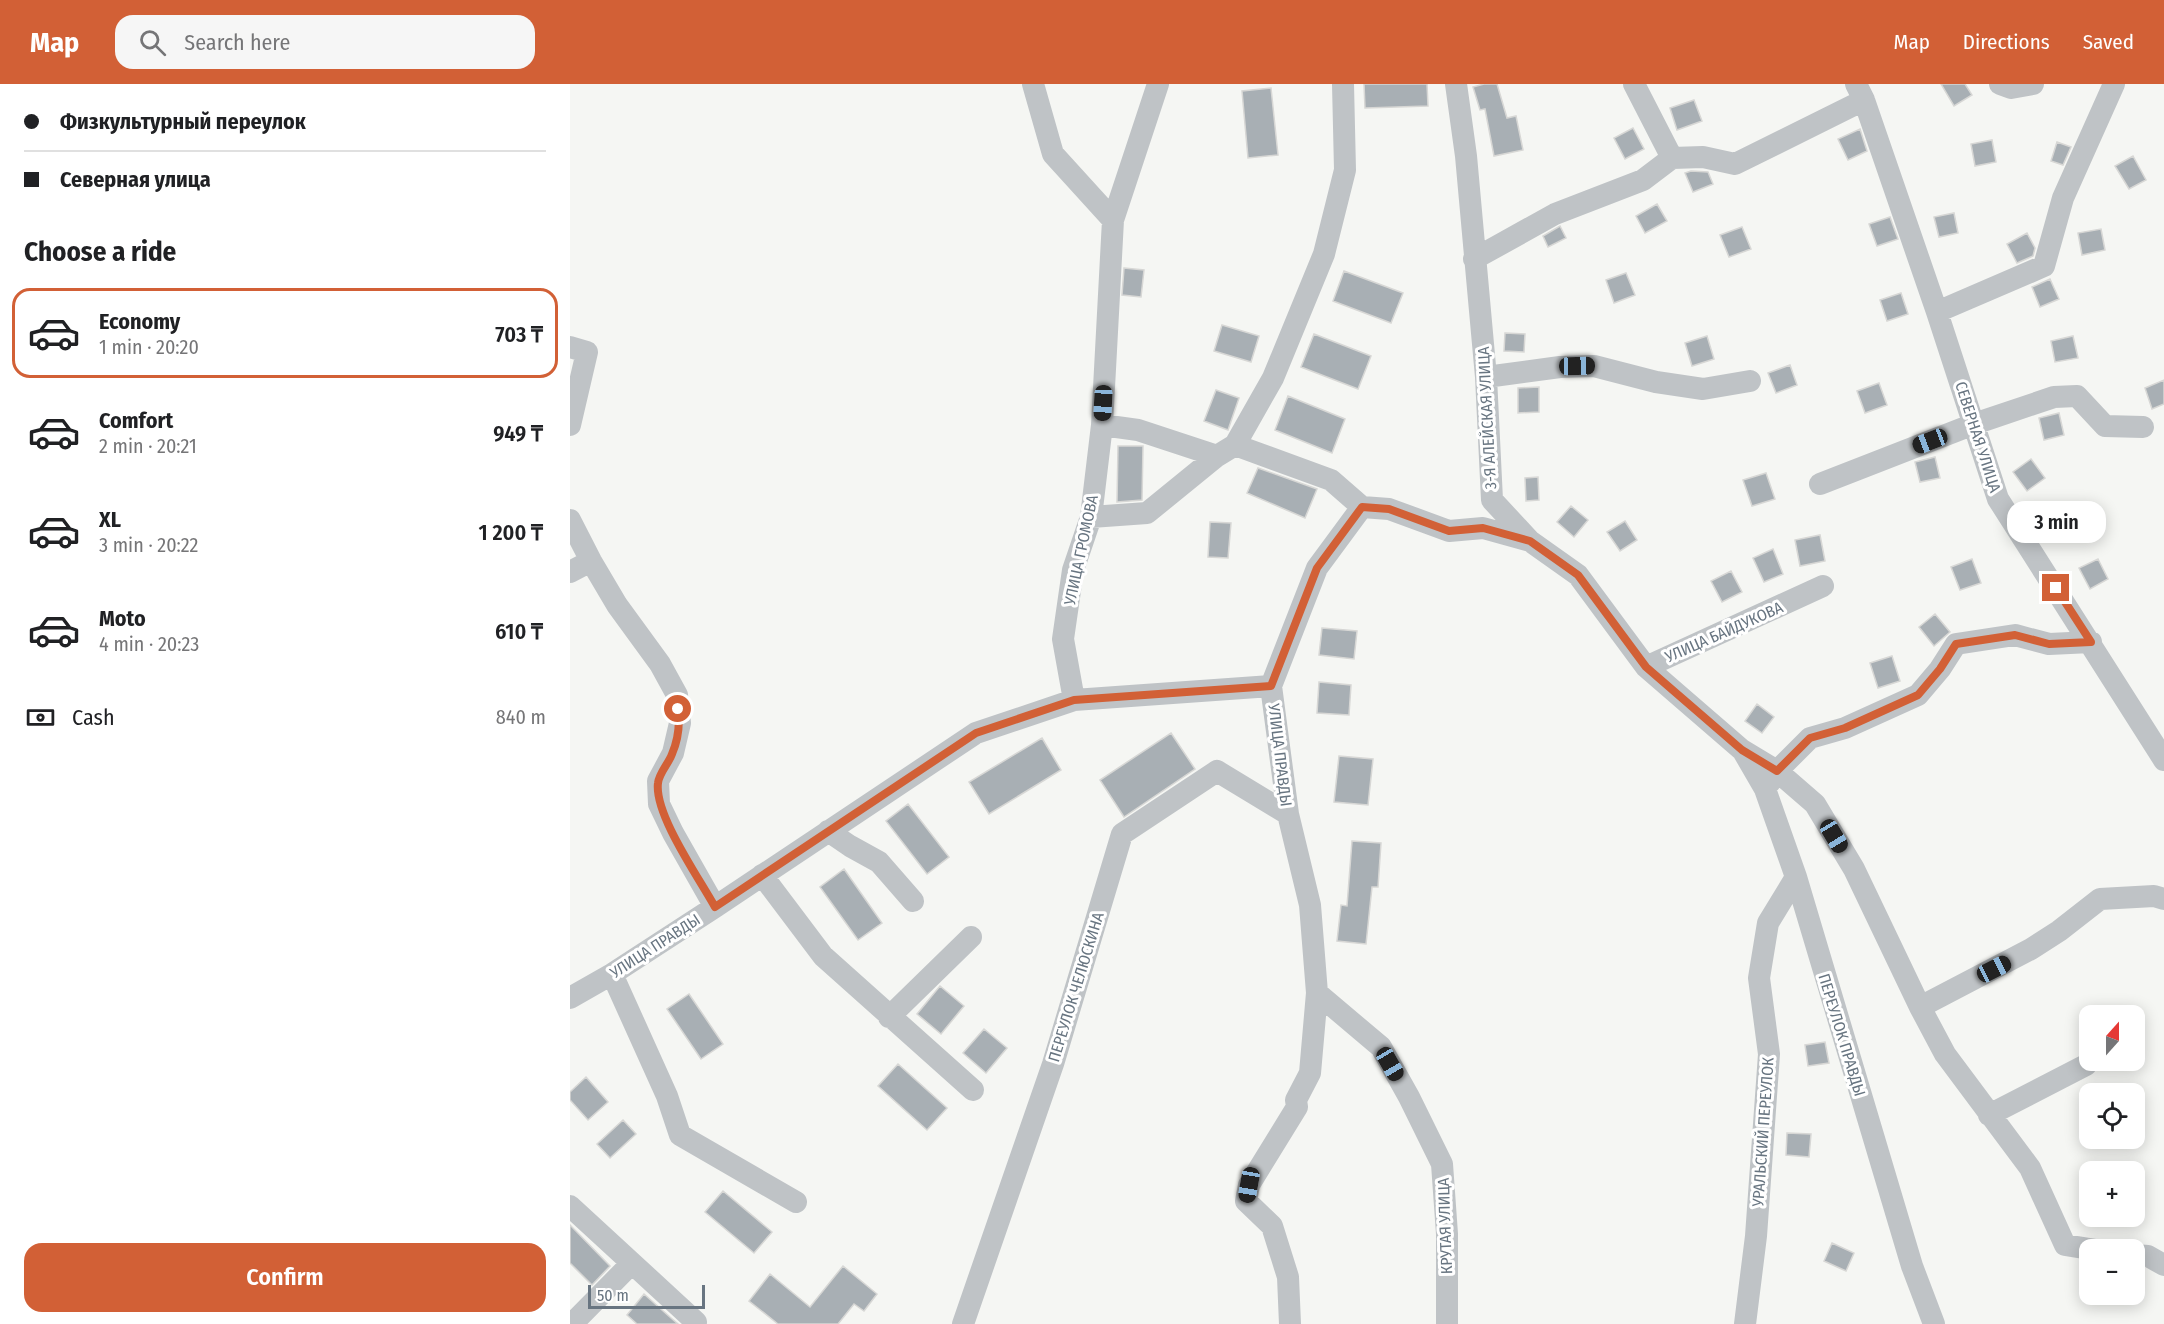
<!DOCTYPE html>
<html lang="en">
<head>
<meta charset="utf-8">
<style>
  :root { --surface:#fff; --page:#f6f6f6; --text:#202124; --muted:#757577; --line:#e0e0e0; --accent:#d26036 }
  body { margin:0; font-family:"Fira Sans Condensed",sans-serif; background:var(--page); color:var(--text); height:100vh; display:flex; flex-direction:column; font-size:22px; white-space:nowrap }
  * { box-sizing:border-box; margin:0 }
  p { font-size:20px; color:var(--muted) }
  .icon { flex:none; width:33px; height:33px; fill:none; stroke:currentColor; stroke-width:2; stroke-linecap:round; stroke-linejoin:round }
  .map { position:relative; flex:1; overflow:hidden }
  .drawer { display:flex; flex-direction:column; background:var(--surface); width:570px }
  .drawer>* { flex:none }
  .guide { display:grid; align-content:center; height:132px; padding:0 24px; background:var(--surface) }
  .needle { width:39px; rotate:21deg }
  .controls { position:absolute; left:1509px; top:921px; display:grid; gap:12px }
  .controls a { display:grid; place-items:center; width:66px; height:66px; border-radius:12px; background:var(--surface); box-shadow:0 3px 15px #0003; font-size:30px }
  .scale { position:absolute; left:18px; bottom:15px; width:117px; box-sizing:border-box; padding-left:6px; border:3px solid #687581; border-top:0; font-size:16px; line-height:21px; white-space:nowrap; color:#687581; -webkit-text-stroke:4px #fff; paint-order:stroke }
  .end { position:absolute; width:27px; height:27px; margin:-14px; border:8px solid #d26036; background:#fff; box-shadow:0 0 0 3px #fff }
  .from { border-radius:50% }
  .bubble { position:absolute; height:42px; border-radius:18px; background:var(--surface); box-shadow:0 3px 15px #0003; font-size:20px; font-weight:600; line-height:42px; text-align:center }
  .car { position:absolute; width:18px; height:36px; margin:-18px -9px; border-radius:8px; box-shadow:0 0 4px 2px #0007; background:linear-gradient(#222 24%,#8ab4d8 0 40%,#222 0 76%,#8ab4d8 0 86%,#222 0) }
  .guide b { display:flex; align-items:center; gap:21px; height:57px; font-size:22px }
  .guide b+b { border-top:2px solid var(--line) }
  .guide i { width:15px; height:15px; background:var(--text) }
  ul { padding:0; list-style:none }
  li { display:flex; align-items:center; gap:18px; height:90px; margin:0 12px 9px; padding:0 12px; border:3px solid transparent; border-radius:18px }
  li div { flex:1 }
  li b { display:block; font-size:22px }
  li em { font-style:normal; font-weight:600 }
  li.selected { border-color:var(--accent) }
  li>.icon { width:54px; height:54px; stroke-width:1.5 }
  h2 { padding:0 24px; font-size:27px; line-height:72px }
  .pay { display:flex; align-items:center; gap:15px; height:66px; padding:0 24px; font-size:22px }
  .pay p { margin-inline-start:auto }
  .primary-button { display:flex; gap:12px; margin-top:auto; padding:12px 24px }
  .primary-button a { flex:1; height:69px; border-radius:18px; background:var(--accent); color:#fff; font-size:24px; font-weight:600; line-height:69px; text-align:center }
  header { display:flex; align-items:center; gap:36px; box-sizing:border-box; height:84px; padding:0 30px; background:var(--accent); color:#fff }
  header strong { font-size:28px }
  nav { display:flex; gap:33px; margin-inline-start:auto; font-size:21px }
  .search { width:420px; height:54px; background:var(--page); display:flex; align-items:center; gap:15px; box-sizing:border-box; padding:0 21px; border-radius:18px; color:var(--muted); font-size:22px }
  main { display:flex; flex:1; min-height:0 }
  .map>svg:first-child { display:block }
</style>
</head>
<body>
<header>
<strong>Map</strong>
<div class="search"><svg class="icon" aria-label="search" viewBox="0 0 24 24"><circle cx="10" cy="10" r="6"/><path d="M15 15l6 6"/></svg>Search here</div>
<nav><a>Map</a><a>Directions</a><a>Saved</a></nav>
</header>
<main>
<section class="drawer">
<div class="guide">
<b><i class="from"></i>Физкультурный переулок</b>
<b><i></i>Северная улица</b>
</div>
<h2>Choose a ride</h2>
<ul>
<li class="selected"><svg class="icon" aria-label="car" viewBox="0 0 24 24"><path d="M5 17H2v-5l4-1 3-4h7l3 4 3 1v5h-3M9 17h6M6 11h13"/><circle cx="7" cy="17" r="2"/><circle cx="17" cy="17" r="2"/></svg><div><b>Economy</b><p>1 min · 20:20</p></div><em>703 ₸</em></li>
<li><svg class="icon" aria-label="car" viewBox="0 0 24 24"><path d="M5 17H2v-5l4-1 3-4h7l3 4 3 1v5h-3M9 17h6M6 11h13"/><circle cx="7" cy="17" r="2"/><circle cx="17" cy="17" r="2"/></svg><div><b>Comfort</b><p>2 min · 20:21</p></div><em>949 ₸</em></li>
<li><svg class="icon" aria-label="car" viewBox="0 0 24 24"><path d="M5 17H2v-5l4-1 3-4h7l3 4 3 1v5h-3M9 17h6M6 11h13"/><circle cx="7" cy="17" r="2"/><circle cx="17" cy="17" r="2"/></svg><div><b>XL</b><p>3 min · 20:22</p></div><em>1 200 ₸</em></li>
<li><svg class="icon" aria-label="car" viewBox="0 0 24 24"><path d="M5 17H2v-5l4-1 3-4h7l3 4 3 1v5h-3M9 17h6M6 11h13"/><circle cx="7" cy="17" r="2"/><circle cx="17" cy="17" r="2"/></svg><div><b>Moto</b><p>4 min · 20:23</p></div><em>610 ₸</em></li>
</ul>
<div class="pay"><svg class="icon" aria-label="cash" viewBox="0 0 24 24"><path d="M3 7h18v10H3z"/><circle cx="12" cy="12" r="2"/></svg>Cash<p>840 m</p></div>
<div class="primary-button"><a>Confirm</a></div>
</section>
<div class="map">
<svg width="1594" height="1240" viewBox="0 0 1594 1240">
  <rect width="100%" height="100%" fill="#f5f6f3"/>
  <path fill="#a8afb4" stroke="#d7d7d5" stroke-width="1.5" d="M794,0H857L858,22L795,24Z
    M914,0H927L937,34L946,32L953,66L924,72L915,25L910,26L903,3Z
    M1371,0H1395L1402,11L1384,22Z
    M701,4L708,71L678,74L672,7Z
    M1124,16L1132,37L1107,46L1100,24Z
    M1063,44L1074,65L1055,75L1044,54Z
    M1290,45L1297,67L1278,76L1268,55Z
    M1422,56L1426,78L1405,82L1401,60Z
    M1487,58L1501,63L1493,81L1481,77Z
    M1563,72L1576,96L1559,105L1545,82Z
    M1121,87L1138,88L1143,100L1123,108L1115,89Z
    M1087,120L1097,137L1075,149L1066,132Z
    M1384,129L1388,149L1369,153L1364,133Z
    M1320,133L1328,155L1307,162L1299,140Z
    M990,142L996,154L978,163L973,152Z
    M1172,143L1181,165L1159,173L1150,151Z
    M1531,145L1535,166L1512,171L1508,149Z
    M1457,149L1465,164L1463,172L1447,179L1437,160Z
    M554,184L574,186L571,213L552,211Z
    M774,187L833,209L821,239L763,217Z
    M1056,189L1065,211L1044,219L1036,196Z
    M1480,195L1489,215L1470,223L1462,203Z
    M1331,209L1338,230L1317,237L1310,216Z
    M652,241L689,252L681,278L644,267Z
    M935,249L955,250L954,268L934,267Z
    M744,250L801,272L788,305L731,283Z
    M1137,252L1144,275L1122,282L1115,259Z
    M1503,252L1508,274L1485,278L1481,257Z
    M1220,281L1227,301L1206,309L1198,289Z
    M1594,296V320L1582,325L1575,304Z
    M1309,299L1317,321L1295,329L1287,307Z
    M969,303V328L948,329V304Z
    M646,306L669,314L658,346L634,337Z
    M718,312L775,335L762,369L705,346Z
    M1489,329L1494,351L1474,356L1469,334Z
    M548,362H573L572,416L547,418Z
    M1365,373L1370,394L1350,398L1345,378Z
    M1461,375L1475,394L1457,407L1443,388Z
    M688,384L747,405L735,434L677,409Z
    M1196,389L1205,415L1182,422L1173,396Z
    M968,393L969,416L956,417L955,394Z
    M1001,422L1018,436L1004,453L987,438Z
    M1055,437L1067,456L1050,467L1037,448Z
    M640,438L661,439L658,474L638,473Z
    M1250,451L1255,477L1230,482L1225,456Z
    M1203,465L1213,490L1194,498L1183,474Z
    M1402,475L1411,499L1390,506L1381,483Z
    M1528,475L1538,495L1520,505L1509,484Z
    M1161,487L1172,508L1152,518L1141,497Z
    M1365,530L1380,548L1364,562L1349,543Z
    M752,544L787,547L784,575L749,571Z
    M1322,572L1330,597L1308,604L1300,579Z
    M749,598L781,601L779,631L747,629Z
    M1187,620L1204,633L1192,649L1175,637Z
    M601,649L625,685L554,733L530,696Z
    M472,654L491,686L419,730L399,698Z
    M769,672L803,675L798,721L764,718Z
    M338,720L379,773L357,790L316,737Z
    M782,757L811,759L808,803H802L796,860L767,857L771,821L777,822Z
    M274,785L312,839L288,856L250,803Z
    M370,902L394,922L371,950L347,930Z
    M119,910L153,960L131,975L97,925Z
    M414,945L437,964L416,989L393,969Z
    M1255,958L1259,979L1238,982L1235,961Z
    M328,980L377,1024L357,1046L308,1002Z
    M16,993L38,1018L18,1036L0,1016V1008Z
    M53,1036L66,1050L40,1074L27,1060Z
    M1217,1049L1241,1050L1239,1073L1216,1071Z
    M153,1107L202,1148L184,1169L135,1128Z
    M0,1141L40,1182L22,1201L0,1179Z
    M1262,1159L1284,1169L1276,1187L1254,1177Z
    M273,1182L307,1210L294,1227L284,1220L268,1240H208L179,1217L200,1190L240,1223Z
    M74,1210L101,1234L108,1240H67L57,1231Z"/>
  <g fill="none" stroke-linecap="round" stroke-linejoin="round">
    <path stroke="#bfc3c6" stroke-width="22" d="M463,0L483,70L543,136L532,341L521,433L503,486L493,555L504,616
      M1064,0L1102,74
      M1286,0L1294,16L1367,228L1428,415L1594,676
      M1430,0L1441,4L1463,0
      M543,136L588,0
      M904,175L985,130L1073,96L1102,74L1133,73L1165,80L1294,16
      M1367,228L1474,182L1493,114L1544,0
      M0,263L17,268L0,341
      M916,293L990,283L1024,282L1086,298L1133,305L1180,297
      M532,341L568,346L647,372L665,361L703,294L754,170L775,86L773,0
      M665,361L761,396L792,423
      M1250,400L1404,340L1484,313L1507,312L1535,342L1573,343
      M521,433L577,429L647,372
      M0,436L21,477L47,521L90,580L107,611L110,639L103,669L88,697L89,720L103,749L145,823
      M960,457L1008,491L1076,583L1172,666L1207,687L1245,720L1284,785L1350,923L1375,970L1460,1084L1495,1161L1526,1166
      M0,488L21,477
      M1076,583L1253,502
      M1173,667L1195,705L1226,793L1342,1182L1364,1240
      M1200,698L1207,687L1240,654L1275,644L1348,611L1370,585L1386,560L1445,551L1479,560L1521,558
      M258,747L280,762L309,778L343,817
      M192,791L253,872L403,1006
      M42,890L97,1012L110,1051L226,1118
      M747,909L811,963L839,1013L872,1080L877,1150V1240
      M0,914L42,890L145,823L406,649L504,616L701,602
      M1350,923L1461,865L1489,847L1530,815L1584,812L1594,815
      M319,933L401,853
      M1419,1031L1516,981
      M0,1122L126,1238
      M1564,1171L1578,1172L1594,1181
      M2,1240L62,1179
      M393,1240L483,980L552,750L647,687L718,730
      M720,1240L718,1193L702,1142L676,1117L679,1101L727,1023L726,1016L740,989L747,909L740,821L718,730L701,602L747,484L792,423L819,425L879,447L913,444L960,457L922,416L916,293L896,72L886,0
      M1175,1240L1186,1152L1199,970L1189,894L1198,839L1226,793"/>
  </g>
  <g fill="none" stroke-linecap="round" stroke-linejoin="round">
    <path stroke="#d26036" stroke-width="8" d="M108,625C110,640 108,656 102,670C99,679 89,689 88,699C84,730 129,794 145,823L406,649L504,616L701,602L747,484L792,423L819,425L879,447L913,444L960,457L1008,491L1076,583L1172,666L1207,687L1240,654L1275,644L1348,611L1370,585L1386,560L1445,551L1479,560L1521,558L1486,504"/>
  </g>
  <g text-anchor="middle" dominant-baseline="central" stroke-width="6" stroke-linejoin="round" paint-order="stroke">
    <g font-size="16" fill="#687581" stroke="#fff">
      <text transform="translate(917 334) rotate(-93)">3-Я АЛЕЙСКАЯ УЛИЦА</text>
      <text transform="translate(1408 353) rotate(72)">СЕВЕРНАЯ УЛИЦА</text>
      <text transform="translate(511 466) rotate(-78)">УЛИЦА ГРОМОВА</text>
      <text transform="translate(1154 548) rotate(-24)">УЛИЦА БАЙДУКОВА</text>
      <text transform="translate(710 671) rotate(83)">УЛИЦА ПРАВДЫ</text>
      <text transform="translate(85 862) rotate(-33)">УЛИЦА ПРАВДЫ</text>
      <text transform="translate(506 903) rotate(-73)">ПЕРЕУЛОК ЧЕЛЮСКИНА</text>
      <text transform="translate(1272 951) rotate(73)">ПЕРЕУЛОК ПРАВДЫ</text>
      <text transform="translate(1193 1048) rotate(-86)">УРАЛЬСКИЙ ПЕРЕУЛОК</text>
      <text transform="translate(875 1142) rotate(-92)">КРУТАЯ УЛИЦА</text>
    </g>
  </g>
</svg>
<div class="controls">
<a><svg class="needle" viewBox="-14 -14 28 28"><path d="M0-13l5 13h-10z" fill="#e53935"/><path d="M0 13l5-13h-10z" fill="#757577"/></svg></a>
<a><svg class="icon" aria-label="locate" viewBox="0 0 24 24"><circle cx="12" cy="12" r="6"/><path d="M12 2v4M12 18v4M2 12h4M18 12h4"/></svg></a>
<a>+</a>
<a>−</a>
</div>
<div class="scale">50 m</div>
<i class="end from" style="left:108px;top:625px"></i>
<i class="end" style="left:1486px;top:504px"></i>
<div class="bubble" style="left:1437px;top:417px;width:99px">3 min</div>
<i class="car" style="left:1007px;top:282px;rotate:89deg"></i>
<i class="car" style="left:533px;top:319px;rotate:183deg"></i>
<i class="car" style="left:1360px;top:357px;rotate:249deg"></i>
<i class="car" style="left:1264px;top:752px;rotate:149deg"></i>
<i class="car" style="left:1424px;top:885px;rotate:63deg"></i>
<i class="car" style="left:820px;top:980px;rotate:150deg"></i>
<i class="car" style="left:679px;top:1101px;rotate:190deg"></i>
</div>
</main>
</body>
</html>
